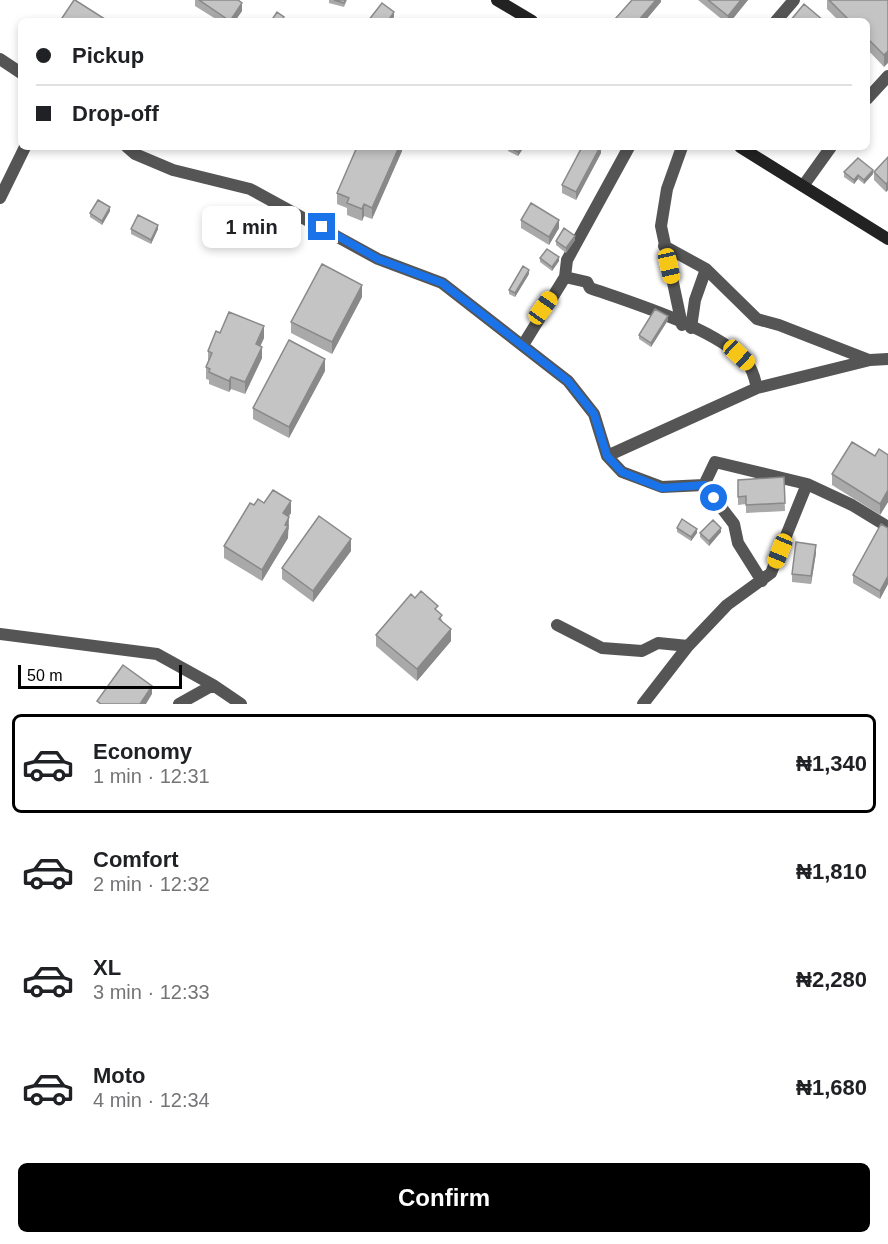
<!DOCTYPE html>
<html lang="en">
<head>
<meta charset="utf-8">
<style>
  :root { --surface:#fff; --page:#f6f6f6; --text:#202124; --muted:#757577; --line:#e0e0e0; --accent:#000 }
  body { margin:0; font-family:Arial,sans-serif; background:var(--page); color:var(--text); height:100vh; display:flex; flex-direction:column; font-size:22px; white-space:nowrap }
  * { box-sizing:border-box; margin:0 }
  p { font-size:20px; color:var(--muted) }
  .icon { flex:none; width:33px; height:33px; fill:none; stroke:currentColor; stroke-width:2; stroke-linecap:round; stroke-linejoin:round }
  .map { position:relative; height:704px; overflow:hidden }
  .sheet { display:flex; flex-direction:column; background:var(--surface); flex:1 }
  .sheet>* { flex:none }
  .guide { position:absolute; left:18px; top:18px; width:852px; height:132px; border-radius:9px; box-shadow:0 3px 9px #0003; display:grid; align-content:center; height:132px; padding:0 18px; background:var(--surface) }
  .scale { position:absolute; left:18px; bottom:15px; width:164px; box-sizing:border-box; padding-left:6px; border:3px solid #000; border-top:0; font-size:16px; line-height:21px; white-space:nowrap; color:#000; -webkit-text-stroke:4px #fff; paint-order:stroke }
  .end { position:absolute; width:27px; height:27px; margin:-14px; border:8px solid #1a73e8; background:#fff; box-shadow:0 0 0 3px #fff }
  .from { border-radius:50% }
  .bubble { position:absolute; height:42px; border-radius:9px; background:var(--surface); box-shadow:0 3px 9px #0003; font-size:20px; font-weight:800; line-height:42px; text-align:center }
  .car { position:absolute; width:18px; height:36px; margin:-18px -9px; border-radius:8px; box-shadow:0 0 4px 2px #0007; background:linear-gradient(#f5c518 24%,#345 0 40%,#f5c518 0 76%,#345 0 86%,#f5c518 0) }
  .guide b { display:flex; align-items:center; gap:21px; height:57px; font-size:22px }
  .guide b+b { border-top:2px solid var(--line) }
  .guide i { width:15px; height:15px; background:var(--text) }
  ul { padding:10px 0 0; list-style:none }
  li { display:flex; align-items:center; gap:18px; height:99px; margin:0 12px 9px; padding:0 6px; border:3px solid transparent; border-radius:9px }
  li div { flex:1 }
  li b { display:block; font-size:22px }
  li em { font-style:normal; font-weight:800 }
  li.selected { border-color:var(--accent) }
  li>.icon { width:54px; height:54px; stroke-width:1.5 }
  .button { display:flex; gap:12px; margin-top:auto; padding:12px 18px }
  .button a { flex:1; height:69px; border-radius:9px; background:var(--accent); color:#fff; font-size:24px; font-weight:800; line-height:69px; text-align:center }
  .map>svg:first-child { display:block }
</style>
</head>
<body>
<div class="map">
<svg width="888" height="704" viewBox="0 0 888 704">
  <rect width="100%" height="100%" fill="#fff"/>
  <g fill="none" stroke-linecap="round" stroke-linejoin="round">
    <path stroke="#555" stroke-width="12" d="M776,21L794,0
      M0,59L21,73
      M867,99L888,76
      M127,147L135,154L173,170L250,189L378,259L442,283L568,381L594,414L607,456L622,472L662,487L704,485L715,462L807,484L852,505L888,527
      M682,147L667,189L661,226L682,325
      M803,186L831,147
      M0,198L25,147
      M664,246L706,269L757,319L779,325L869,360
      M565,277L587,282L590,288C633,303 718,329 747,363C753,369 755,380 757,388
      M691,328L695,300L706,269
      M523,345L565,277L567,260L629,147
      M607,456L757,388L870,360L888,359
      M704,485L734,524L738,543L762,581
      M557,625L602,648L642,651L658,643L688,646
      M0,634L157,654L213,685L241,704
      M179,704L213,685
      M643,704L688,646L727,605L771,573L807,484"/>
    <path stroke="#222" stroke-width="12" d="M497,0L532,21
      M740,147L888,239"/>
  </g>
  <path fill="#a9a9a9" d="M195,0H238L242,11L235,21H219L195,6Z
    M329,0H347L344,7L329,3Z
    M698,0H748L731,21H724Z
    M827,0H888L884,67L867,49V21H839L827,9Z
    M402,147V151L372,219L364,216L362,221L347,215V208L337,204V193Z
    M508,147H524L518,156L508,151Z
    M601,147V153L576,200L562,193V185Z
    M888,157V190L886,192L874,180V172Z
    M844,172L873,174L864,184L858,179L854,184L844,177Z
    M110,211L102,225L90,217V213Z
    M521,220L559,228L549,245L521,228Z
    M131,229H158L151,244L131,234Z
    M575,240L566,253L556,245V241Z
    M540,258L559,261L552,271L540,262Z
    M529,274L515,297L509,294V290Z
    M362,297L332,354L291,333V322Z
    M668,320L651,347L639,339V335Z
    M220,333L264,338L260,346L262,358L245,394L231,389L229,392L209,384V380L206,379V367L208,362V351Z
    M325,371L289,438L253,419V408Z
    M888,455V502L880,515L832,485V474L875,456Z
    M784,477L785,511L746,513V504L738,505V480Z
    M264,503L291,513L288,517L289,529L288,530V538L262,581L224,558V546L254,505Z
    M677,528L697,533L691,541L677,532Z
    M888,528V584L880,599L853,583V575Z
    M721,532L709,546L700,537V533Z
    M351,551L313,602L282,579V568Z
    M816,553L811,584L792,582V574Z
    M415,598L438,611L451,641L417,681L376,646V635Z"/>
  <path fill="#898989" d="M656,0H661V2L645,21H638Z
    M741,0H748L731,21H728V16Z
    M242,3V11L235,21H230Z
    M394,12V17L391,21H388Z
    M888,51V63L884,67V55Z
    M399,147H402V151L372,219V208Z
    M521,147H524L518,156V152Z
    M600,147H601V153L576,200V192Z
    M873,170V174L864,184V180Z
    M858,175V179L854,184V180Z
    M888,182V190L886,192V184Z
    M364,204V216L362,221V209Z
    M110,207V211L102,225V221Z
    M559,220V228L549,245V237Z
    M158,225V229L151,244V240Z
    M575,236V240L566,253V248Z
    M559,257V261L552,271V267Z
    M529,270V274L515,297V293Z
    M362,285V297L332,354V342Z
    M668,316V320L651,347V343Z
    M264,326V338L256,356V344Z
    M262,347V358L245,394V382Z
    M325,359V371L289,438V427Z
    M231,377V389L229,392V381Z
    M888,490V502L880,515V504Z
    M291,501V513L283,525V513Z
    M289,517L288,538L262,581V570Z
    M721,528V532L709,546V541Z
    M697,529V533L691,541V537Z
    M351,539V551L313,602V591Z
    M816,545V553L811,584V576Z
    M888,576V584L880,599V591Z
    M451,629V641L417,681V669Z
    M152,686V694L146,704H140Z"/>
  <path fill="#c4c4c4" stroke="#898989" stroke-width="1.5" d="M74,0H75L108,21H60Z
    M199,0H238L242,3L230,21Z
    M334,0H345L344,3Z
    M632,0H656L638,21H618L615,19Z
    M708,0H741L728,16Z
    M829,0H888V51L884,55L867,38V21H850Z
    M382,3L394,12L388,21H368Z
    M804,4L824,21H790Z
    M277,12L284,17L281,21H271Z
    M357,147H399L372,208L364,204L362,209L347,203L349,198L337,193Z
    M508,147H521L518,152Z
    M582,147H600L576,192L562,185Z
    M888,157V182L886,184L874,172Z
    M858,158L873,170L864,180L858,175L854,180L844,172Z
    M98,200L110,207L102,221L90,213Z
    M531,203L559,220L549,237L521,220Z
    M138,215L158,225L151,240L131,229Z
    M564,228L575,236L566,248L556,241Z
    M547,249L559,257L552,267L540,258Z
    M322,264L362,285L332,342L291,322Z
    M523,266L529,270L515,293L509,290Z
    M655,309L668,316L651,343L639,335Z
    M229,312L264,326L256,344L262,347L245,382L231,377L229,381L209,372L210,369L206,367L212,353L208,351L216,331L220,333Z
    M289,340L325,359L289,427L253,408Z
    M852,442L875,456L879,449L888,455V490L880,504L832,474Z
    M784,477L785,503L746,505V496L738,497V480Z
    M273,490L291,501L283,513L289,517L285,525L288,526L262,570L224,546L250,503L254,505L258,499L264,503Z
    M319,516L351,539L313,591L282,568Z
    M682,519L697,529L691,537L677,528Z
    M713,520L721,528L709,541L700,533Z
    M881,524L888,528V576L880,591L853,575Z
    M796,542L816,545L811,576L792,574Z
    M421,591L438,606L435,609L442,615L439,619L451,629L417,669L376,635L411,594L415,598Z
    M123,665L152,686L140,704H101L97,701Z"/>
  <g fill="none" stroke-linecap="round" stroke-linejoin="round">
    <path stroke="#1a73e8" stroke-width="8" d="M322,227L378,259L442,283L568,381L594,414L607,456L622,472L662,488L705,485L714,498"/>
  </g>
</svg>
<div class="scale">50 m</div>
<i class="end from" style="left:714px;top:498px"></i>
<i class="end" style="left:322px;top:227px"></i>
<div class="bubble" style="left:202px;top:206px;width:99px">1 min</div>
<i class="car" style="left:669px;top:266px;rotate:167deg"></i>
<i class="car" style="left:543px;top:308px;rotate:35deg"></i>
<i class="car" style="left:739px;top:355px;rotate:133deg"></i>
<i class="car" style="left:780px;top:551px;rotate:202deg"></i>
<div class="guide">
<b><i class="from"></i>Pickup</b>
<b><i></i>Drop-off</b>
</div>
</div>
<section class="sheet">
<ul>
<li class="selected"><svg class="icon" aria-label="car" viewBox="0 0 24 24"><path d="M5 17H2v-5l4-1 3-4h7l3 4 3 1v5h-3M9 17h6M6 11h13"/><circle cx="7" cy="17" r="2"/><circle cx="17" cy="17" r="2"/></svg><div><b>Economy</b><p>1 min · 12:31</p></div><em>₦1,340</em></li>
<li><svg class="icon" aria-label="car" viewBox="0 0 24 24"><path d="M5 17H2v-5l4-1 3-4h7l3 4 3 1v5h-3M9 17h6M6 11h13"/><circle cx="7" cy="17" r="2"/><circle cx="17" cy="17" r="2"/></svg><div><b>Comfort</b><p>2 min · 12:32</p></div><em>₦1,810</em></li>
<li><svg class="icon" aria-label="car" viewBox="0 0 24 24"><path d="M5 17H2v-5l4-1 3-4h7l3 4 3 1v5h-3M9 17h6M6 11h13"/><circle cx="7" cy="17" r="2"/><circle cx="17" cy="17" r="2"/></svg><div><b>XL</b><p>3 min · 12:33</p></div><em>₦2,280</em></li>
<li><svg class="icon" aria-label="car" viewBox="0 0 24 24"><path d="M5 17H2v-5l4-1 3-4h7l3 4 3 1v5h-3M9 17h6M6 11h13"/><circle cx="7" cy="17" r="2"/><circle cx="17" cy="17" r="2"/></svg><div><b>Moto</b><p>4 min · 12:34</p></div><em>₦1,680</em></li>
</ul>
<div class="button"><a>Confirm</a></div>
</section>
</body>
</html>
